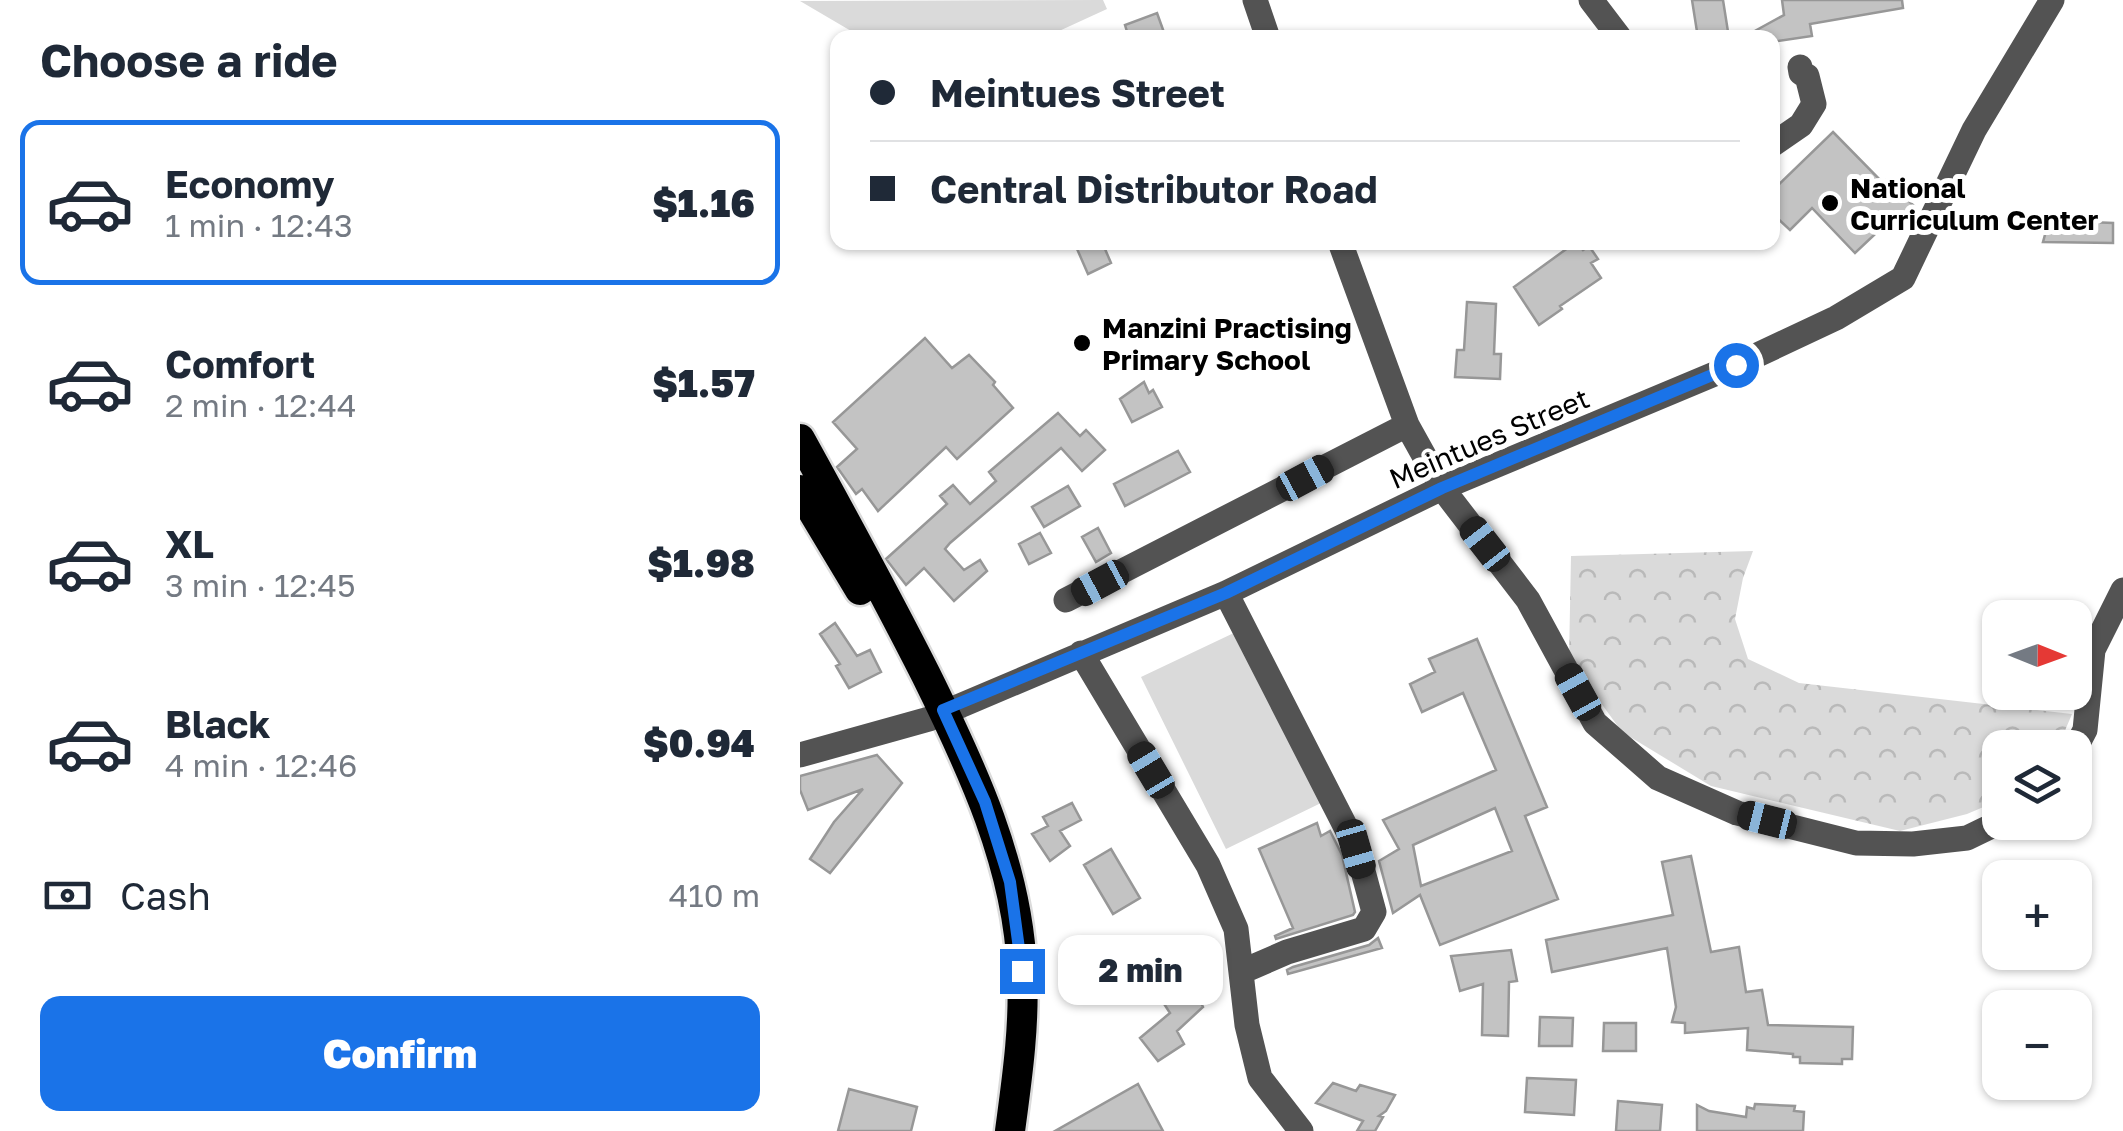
<!DOCTYPE html>
<html lang="en">
<head>
<meta charset="utf-8">
<style>
  :root { --surface:#fff; --page:#f2f2f3; --text:#1f2937; --muted:#747a83; --line:#e0e1e3; --accent:#1a73e8 }
  body { margin:0; font-family:"Golos Text",sans-serif; background:var(--page); color:var(--text); height:100vh; display:flex; flex-direction:column; font-size:38px; white-space:nowrap }
  * { box-sizing:border-box; margin:0 }
  p { font-size:32px; color:var(--muted) }
  .icon { flex:none; width:55px; height:55px; fill:none; stroke:currentColor; stroke-width:2; stroke-linecap:round; stroke-linejoin:round }
  .map { position:relative; flex:1; overflow:hidden }
  .sheet { display:flex; flex-direction:column; background:var(--surface); width:800px }
  .sheet>* { flex:none }
  .top-card { position:absolute; left:30px; top:30px; width:950px; height:220px; border-radius:20px; box-shadow:0 2px 8px #0004; display:grid; align-content:center; height:220px; padding:0 40px; background:var(--surface) }
  .needle { width:65px; rotate:91deg }
  .tools { position:absolute; left:1182px; top:600px; display:grid; gap:20px }
  .tools a { display:grid; place-items:center; width:110px; height:110px; border-radius:20px; background:var(--surface); box-shadow:0 2px 8px #0004; font-size:50px }
  .end { position:absolute; width:45px; height:45px; margin:-22px; border:12px solid #1a73e8; background:#fff; box-shadow:0 0 0 5px #fff }
  .from { border-radius:50% }
  .bubble { position:absolute; height:70px; border-radius:20px; background:var(--surface); box-shadow:0 2px 8px #0004; font-size:32px; font-weight:800; line-height:70px; text-align:center }
  .car { position:absolute; width:30px; height:60px; margin:-30px -15px; border-radius:12px; box-shadow:0 0 8px 2px #0007; background:linear-gradient(#222 24%,#8ab4d8 0 40%,#222 0 76%,#8ab4d8 0 86%,#222 0) }
  .top-card b { display:flex; align-items:center; gap:35px; height:95px; font-size:38px }
  .top-card b+b { border-top:2px solid var(--line) }
  .top-card i { width:25px; height:25px; background:var(--text) }
  ul { padding:0; list-style:none }
  li { display:flex; align-items:center; gap:30px; height:165px; margin:0 20px 15px; padding:0 20px; border:5px solid transparent; border-radius:20px }
  li div { flex:1 }
  li b { display:block; font-size:38px }
  li em { font-style:normal; font-weight:800 }
  li.current { border-color:var(--accent) }
  li>.icon { width:90px; height:90px; stroke-width:1.5 }
  h2 { padding:0 40px; font-size:45px; line-height:120px }
  .pay { display:flex; align-items:center; gap:25px; height:110px; padding:0 40px; font-size:38px }
  .pay p { margin-inline-start:auto }
  .primary-button { display:flex; gap:20px; margin-top:auto; padding:20px 40px }
  .primary-button a { flex:1; height:115px; border-radius:20px; background:var(--accent); color:#fff; font-size:40px; font-weight:800; line-height:115px; text-align:center }
  main { display:flex; flex:1; min-height:0 }
  .map>svg:first-child { display:block }
</style>
</head>
<body>
<main>
<section class="sheet">
<h2>Choose a ride</h2>
<ul>
<li class="current"><svg class="icon" aria-label="car" viewBox="0 0 24 24"><path d="M5 17H2v-5l4-1 3-4h7l3 4 3 1v5h-3M9 17h6M6 11h13"/><circle cx="7" cy="17" r="2"/><circle cx="17" cy="17" r="2"/></svg><div><b>Economy</b><p>1 min · 12:43</p></div><em>$1.16</em></li>
<li><svg class="icon" aria-label="car" viewBox="0 0 24 24"><path d="M5 17H2v-5l4-1 3-4h7l3 4 3 1v5h-3M9 17h6M6 11h13"/><circle cx="7" cy="17" r="2"/><circle cx="17" cy="17" r="2"/></svg><div><b>Comfort</b><p>2 min · 12:44</p></div><em>$1.57</em></li>
<li><svg class="icon" aria-label="car" viewBox="0 0 24 24"><path d="M5 17H2v-5l4-1 3-4h7l3 4 3 1v5h-3M9 17h6M6 11h13"/><circle cx="7" cy="17" r="2"/><circle cx="17" cy="17" r="2"/></svg><div><b>XL</b><p>3 min · 12:45</p></div><em>$1.98</em></li>
<li><svg class="icon" aria-label="car" viewBox="0 0 24 24"><path d="M5 17H2v-5l4-1 3-4h7l3 4 3 1v5h-3M9 17h6M6 11h13"/><circle cx="7" cy="17" r="2"/><circle cx="17" cy="17" r="2"/></svg><div><b>Black</b><p>4 min · 12:46</p></div><em>$0.94</em></li>
</ul>
<div class="pay"><svg class="icon" aria-label="cash" viewBox="0 0 24 24"><path d="M3 7h18v10H3z"/><circle cx="12" cy="12" r="2"/></svg>Cash<p>410 m</p></div>
<div class="primary-button"><a>Confirm</a></div>
</section>
<div class="map">
<svg width="1323" height="1131" viewBox="0 0 1323 1131">
  <defs>
    <pattern id="forest-crowns" width="20" height="18" patternUnits="userSpaceOnUse" patternTransform="scale(2.5)"><rect width="20" height="18" fill="#dadada"/><path d="M2 6a3 3 0 1 1 6 0M12 15a3 3 0 1 1 6 0" fill="none" stroke="#b9b9b9"/></pattern>
  </defs>
  <rect width="100%" height="100%" fill="#fff"/>
  <path fill="url(#forest-crowns)" d="M953,551L943,578L935,619L948,659L999,683L1272,714L1258,747L1200,748V800L1167,814L1100,831L911,786L822,732L769,659L771,556Z"/>
  <path fill="#dadada" d="M303,0L307,9L246,37L63,38L0,1Z
    M438,631L521,803L426,849L341,677Z"/>
  <path fill="#c3c3c3" stroke="#979797" stroke-width="2.5" fill-rule="evenodd" d="M892,0H923L929,38H898Z
    M982,0H1102L1103,8L1010,24L1012,36L972,42V38H942L984,15Z
    M357,13L366,38H329L325,25Z
    M1033,132L1083,183L1087,179L1114,206L1096,224L1091,219L1055,253L1012,208L990,230L972,213V191Z
    M1289,222L1313,223V243L1243,242L1248,224Z
    M274,242H302L311,263L288,274Z
    M776,242L783,250L789,246L798,259L791,263L801,278L760,306L762,309L739,325L714,287Z
    M667,302L696,304L694,354H701L700,379L655,377L657,350H664Z
    M125,338L152,368L169,355L195,382L193,385L213,408L157,459L146,447L78,511L62,489L56,494L37,467L57,449L33,422Z
    M344,382L349,393L353,390L362,407L332,422L320,399Z
    M258,413L280,436L286,430L305,450L282,471L261,448L150,543L145,549L164,570L180,560L187,571L154,601L124,568L106,585L86,559L147,504L140,496L153,485L170,504L196,481L189,472Z
    M378,451L390,472L325,506L314,484Z
    M268,486L280,506L244,527L232,507Z
    M298,528L311,553L296,562L282,537Z
    M240,533L251,553L229,564L219,544Z
    M35,623L57,656L70,650L81,672L49,688L36,666L40,664L20,634Z
    M677,639L747,807L725,816L758,899L640,945L620,895L593,913L579,861L599,849L583,820L696,770L663,693L622,712L610,684L635,672L629,659ZM695,808L712,851L621,886L613,845Z
    M77,755L102,783L30,873L10,859L34,822L63,789L8,810L0,790V776Z
    M272,803L281,820L260,831L270,846L250,861L232,834L248,826L243,817Z
    M517,823L521,836L530,831L542,855L555,912L553,915L476,939L475,936L493,928L459,849Z
    M311,849L340,898L313,914L284,865Z
    M891,856L911,952L939,947L946,992L962,990L968,1025L1053,1027L1052,1059H1042V1064L1000,1063V1057H993V1054L947,1050L948,1028L885,1033V1023L872,1022L876,1007L867,948L752,972L746,940L873,915L862,862Z
    M578,938L582,948L488,974L487,970L493,967L569,945Z
    M711,950L717,981L709,982L708,1036L682,1035L683,984L660,991L651,956Z
    M381,962L398,986L395,991L403,1007L377,1031L384,1044L358,1061L340,1038L370,1013L350,982Z
    M740,1017L773,1018L772,1046H739Z
    M804,1023H836V1051H803Z
    M727,1078L776,1080L774,1115L725,1112Z
    M533,1083L556,1091L560,1085L595,1095L586,1111L579,1116L583,1117L575,1131H557L563,1121L516,1103Z
    M338,1084L363,1131H255Z
    M49,1089L117,1107L111,1131H38Z
    M818,1101L862,1105L860,1131H816Z
    M955,1104L995,1106L994,1111L1004,1112L1003,1131H897V1105L909,1111L946,1117L947,1107L954,1109Z"/>
  <g fill="none" stroke-linecap="round" stroke-linejoin="round">
    <defs>
      <path id="highway" d="M0,439C43,517 86,596 126,675C172,768 218,866 222,971C225,1024 217,1079 210,1131
        M0,490L60,590"/>
    </defs>
    <use href="#highway" stroke="#dbdbdb" stroke-width="35"/>
    <path stroke="#535353" stroke-width="25" d="M455,0L468,38
      M791,0L820,38
      M972,145L1001,125L1014,104L1007,76L1001,73L1000,67
      M540,242L607,425L642,488L728,600L795,723L858,778L937,813L1056,843L1113,844L1167,838L1200,822
      M426,593L557,849L574,912L564,929L487,952L441,972
      M266,600L607,425
      M281,653L408,865L436,929L447,1025L460,1078L501,1131
      M1275,749L1285,730L1293,650L1323,590
      M0,755L129,719L426,593L642,488L936,365L1036,318L1103,278L1174,130L1252,0"/>
    <use href="#highway" stroke="#000" stroke-width="30"/>
  </g>
  <g fill="none" stroke-linecap="round" stroke-linejoin="round">
    <path stroke="#1a73e8" stroke-width="12" d="M222,971L210,882L185,802L143,710L426,593L642,488L936,365"/>
  </g>
  <g fill="#000" stroke="#fff" stroke-width="4">
    <circle cx="1030" cy="203" r="10"/>
    <circle cx="282" cy="343" r="10"/>
  </g>
  <g text-anchor="middle" dominant-baseline="central" stroke-width="10" stroke-linejoin="round" paint-order="stroke">
    <g font-size="28" font-weight="bold" fill="#000" stroke="#fff" text-anchor="start">
      <text x="1050" y="187">National<tspan x="1050" dy="32">Curriculum Center</tspan></text>
      <text x="302" y="327">Manzini Practising<tspan x="302" dy="32">Primary School</tspan></text>
    </g>
    <g font-size="28" fill="#000" stroke="#fff">
      <text transform="translate(689 438) rotate(-23)">Meintues Street</text>
    </g>
  </g>
</svg>
<div class="tools">
<a><svg class="needle" viewBox="-14 -14 28 28"><path d="M0-13l5 13h-10z" fill="#e53935"/><path d="M0 13l5-13h-10z" fill="#747a83"/></svg></a>
<a><svg class="icon" aria-label="layers" viewBox="0 0 24 24"><path d="M12 4l9 5-9 5-9-5zM3 14l9 5 9-5"/></svg></a>
<a>+</a>
<a>−</a>
</div>
<i class="end from" style="left:936px;top:365px"></i>
<i class="end" style="left:222px;top:971px"></i>
<div class="bubble" style="left:258px;top:935px;width:165px">2 min</div>
<i class="car" style="left:505px;top:478px;rotate:62deg"></i>
<i class="car" style="left:685px;top:544px;rotate:322deg"></i>
<i class="car" style="left:300px;top:583px;rotate:242deg"></i>
<i class="car" style="left:778px;top:692px;rotate:331deg"></i>
<i class="car" style="left:351px;top:770px;rotate:329deg"></i>
<i class="car" style="left:967px;top:820px;rotate:284deg"></i>
<i class="car" style="left:556px;top:849px;rotate:164deg"></i>
<div class="top-card">
<b><i class="from"></i>Meintues Street</b>
<b><i></i>Central Distributor Road</b>
</div>
</div>
</main>
</body>
</html>
